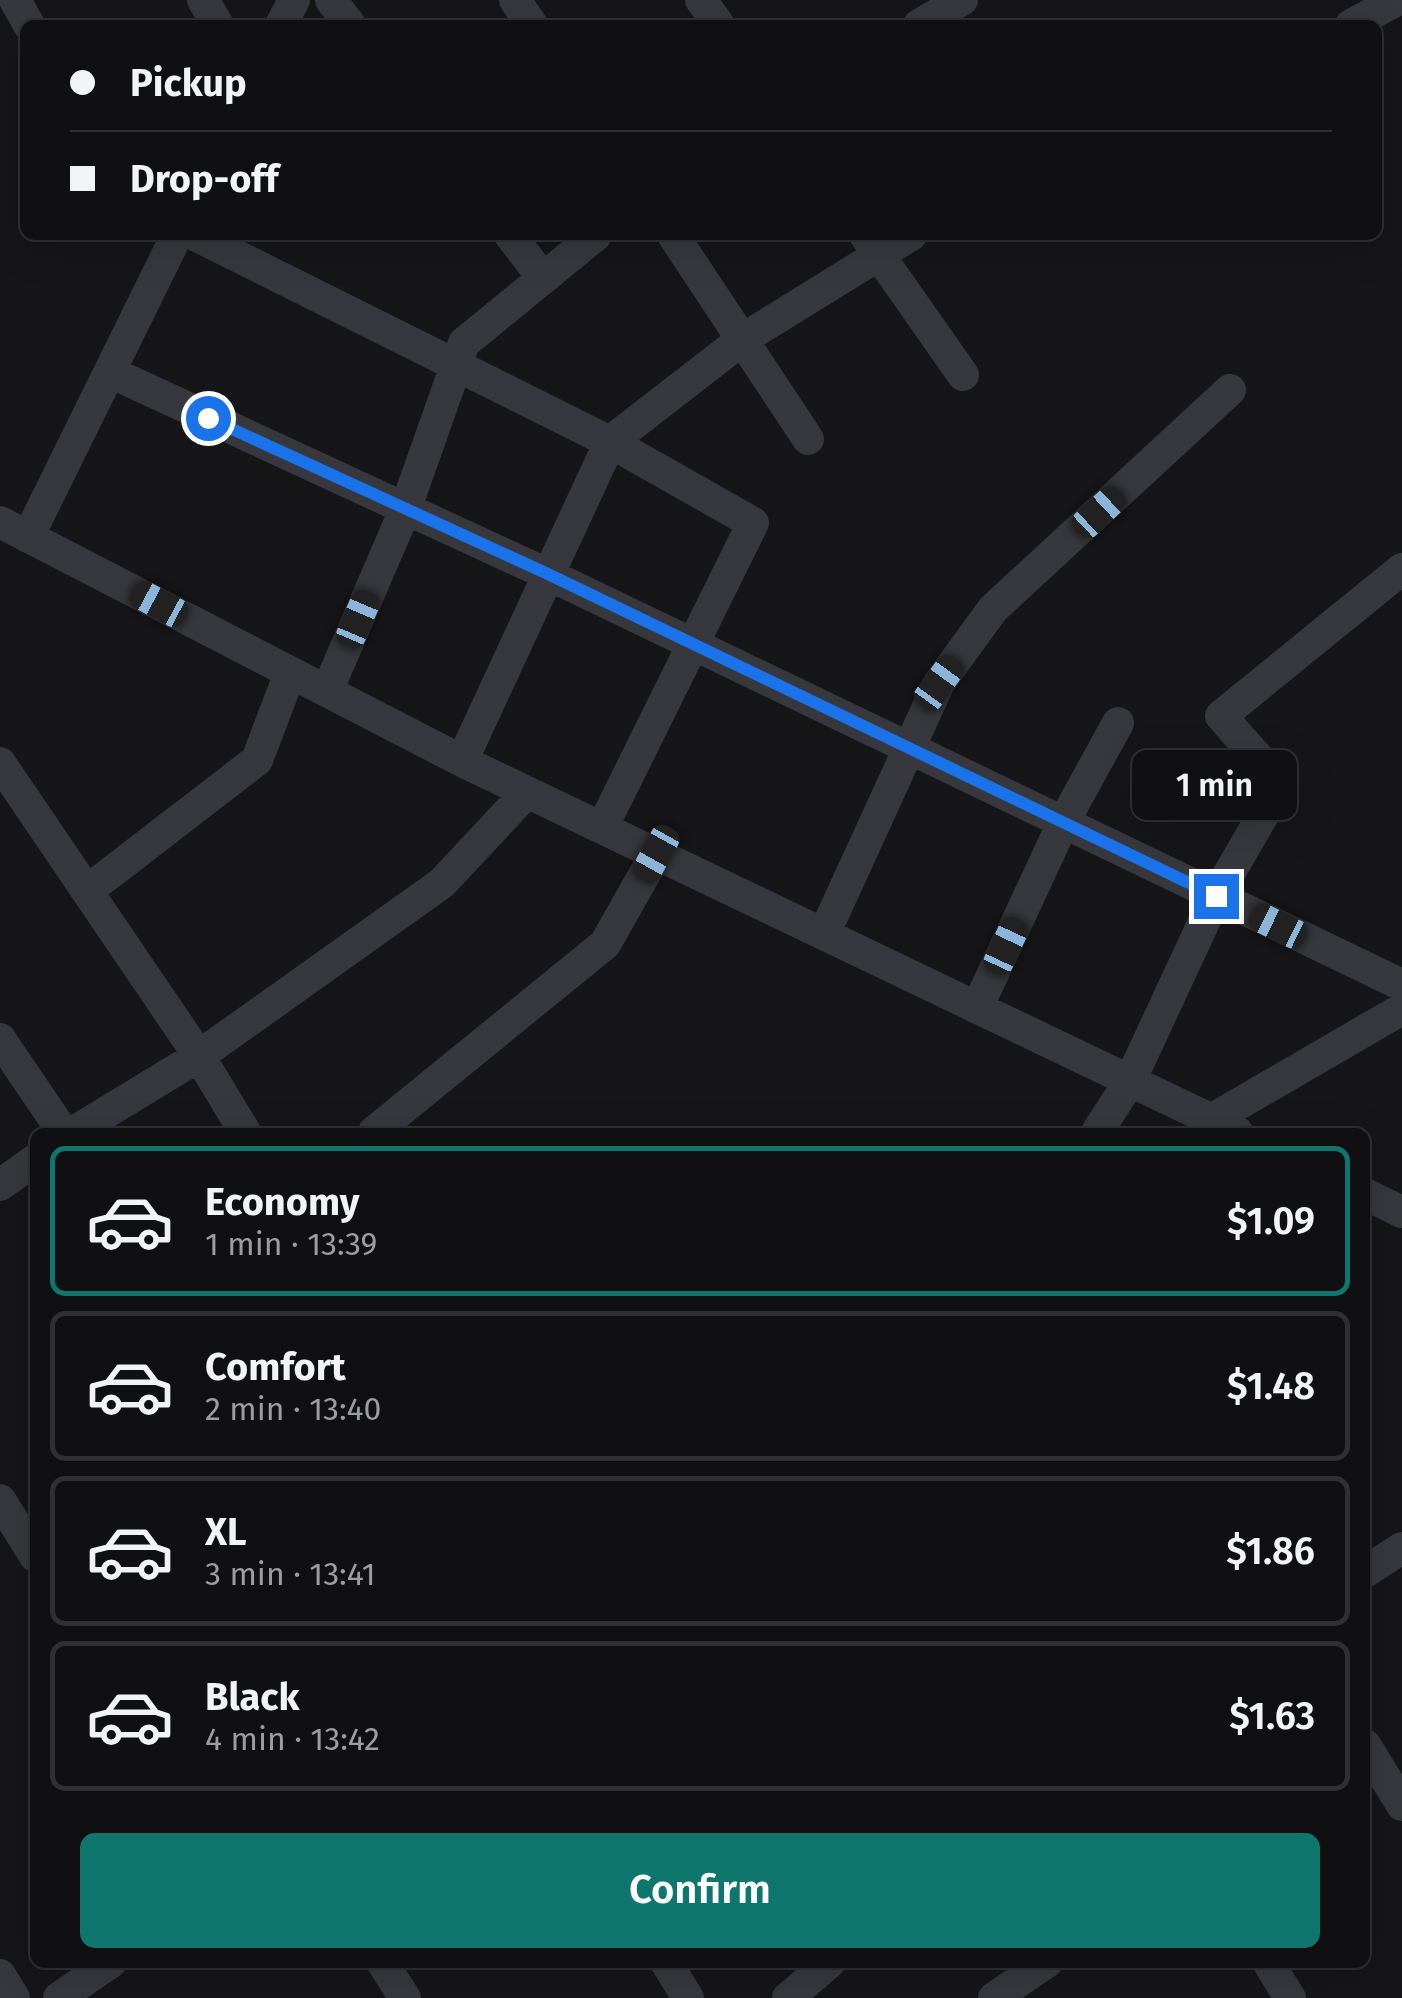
<!DOCTYPE html>
<html lang="en">
<head>
<meta charset="utf-8">
<style>
  :root { --surface:#101012; --page:#19191b; --text:#f1f3f6; --muted:#9c9d9f; --line:#303032; --accent:#0f766e }
  body { margin:0; font-family:"Fira Sans",sans-serif; background:var(--page); color:var(--text); height:100vh; display:flex; flex-direction:column; font-size:38px; white-space:nowrap }
  * { box-sizing:border-box; margin:0 }
  p { font-size:32px; color:var(--muted) }
  .icon { flex:none; width:55px; height:55px; fill:none; stroke:currentColor; stroke-width:2; stroke-linecap:round; stroke-linejoin:round }
  .map { position:relative; flex:1; overflow:hidden }
  .panel { position:absolute; left:30px; top:1128px; width:1340px; height:840px; display:flex; flex-direction:column; background:var(--surface); border-radius:15px; box-shadow:0 10px 40px #0002,0 0 0 2px var(--line) }
  .panel>* { flex:none }
  .banner { position:absolute; left:20px; top:20px; width:1362px; height:220px; border-radius:15px; box-shadow:0 10px 40px #0002,0 0 0 2px var(--line); display:grid; align-content:center; height:220px; padding:0 50px; background:var(--surface) }
  .end { position:absolute; width:45px; height:45px; margin:-22px; border:12px solid #1a73e8; background:#fff; box-shadow:0 0 0 5px #fff }
  .from { border-radius:50% }
  .bubble { position:absolute; height:70px; border-radius:15px; background:var(--surface); box-shadow:0 10px 40px #0002,0 0 0 2px var(--line); font-size:32px; font-weight:600; line-height:70px; text-align:center }
  .car { position:absolute; width:30px; height:60px; margin:-30px -15px; border-radius:12px; box-shadow:0 0 8px 2px #0007; background:linear-gradient(#222 24%,#8ab4d8 0 40%,#222 0 76%,#8ab4d8 0 86%,#222 0) }
  .banner b { display:flex; align-items:center; gap:35px; height:95px; font-size:38px }
  .banner b+b { border-top:2px solid var(--line) }
  .banner i { width:25px; height:25px; background:var(--text) }
  ul { padding:18px 0 0; list-style:none }
  li { display:flex; align-items:center; gap:30px; height:150px; margin:0 20px 15px; padding:0 30px; border:5px solid var(--line); border-radius:15px }
  li div { flex:1 }
  li b { display:block; font-size:38px }
  li em { font-style:normal; font-weight:600 }
  li.active { border-color:var(--accent) }
  li>.icon { width:90px; height:90px; stroke-width:1.5 }
  .action { display:flex; gap:20px; margin-top:auto; padding:20px 50px }
  .action a { flex:1; height:115px; border-radius:15px; background:var(--accent); color:#fff; font-size:40px; font-weight:600; line-height:115px; text-align:center }
  .map>svg:first-child { display:block }
</style>
</head>
<body>
<div class="map">
<svg width="1402" height="1998" viewBox="0 0 1402 1998">
  <rect width="100%" height="100%" fill="#161618"/>
  <g fill="none" stroke-linecap="round" stroke-linejoin="round">
    <path stroke="#37383d" stroke-width="32" d="M15,0L29,25
      M203,0L218,25
      M331,0L350,25
      M515,0L532,25
      M701,0L719,25
      M281,25L294,0
      M919,25L962,0
      M1351,25L1397,0
      M195,235L610,442L753,523L602,828
      M510,235L543,278
      M673,235L808,439
      M865,235L963,375
      M110,372L547,574L1402,985
      M0,522L462,761L1237,1132
      M28,537L177,235
      M327,691L405,510L464,343L596,235
      M462,761L610,442L743,339L911,235
      M0,763L199,1056L74,1132
      M87,891L257,760L290,673
      M824,934L939,683L993,609L1230,390
      M977,1008L1063,823L1118,723
      M0,1039L63,1132
      M1211,1120L1402,1009
      M245,1132L199,1056L442,883L527,792
      M374,1132L605,944L656,854
      M1097,1132L1130,1081L1216,896L1281,784L1221,716L1402,569
      M0,1185L35,1160
      M1365,1194L1402,1212
      M0,1500L35,1556
      M1365,1572L1402,1548
      M1365,1745L1402,1805
      M382,1962L405,1998
      M666,1962L688,1998
      M1268,1962L1290,1998
      M0,1975L14,1998
      M59,1998L111,1962
      M788,1998L830,1962
      M994,1998L1047,1962"/>
  </g>
  <g fill="none" stroke-linecap="round" stroke-linejoin="round">
    <path stroke="#1a73e8" stroke-width="12" d="M208,418L548,574L1216,896"/>
  </g>
</svg>
<i class="end from" style="left:208px;top:418px"></i>
<i class="end" style="left:1216px;top:896px"></i>
<div class="bubble" style="left:1132px;top:750px;width:165px">1 min</div>
<i class="car" style="left:1099px;top:512px;rotate:47deg"></i>
<i class="car" style="left:159px;top:604px;rotate:298deg"></i>
<i class="car" style="left:358px;top:619px;rotate:23deg"></i>
<i class="car" style="left:939px;top:683px;rotate:36deg"></i>
<i class="car" style="left:656px;top:854px;rotate:209deg"></i>
<i class="car" style="left:1278px;top:926px;rotate:296deg"></i>
<i class="car" style="left:1006px;top:946px;rotate:25deg"></i>
<div class="banner">
<b><i class="from"></i>Pickup</b>
<b><i></i>Drop-off</b>
</div>
<section class="panel">
<ul>
<li class="active"><svg class="icon" aria-label="car" viewBox="0 0 24 24"><path d="M5 17H2v-5l4-1 3-4h7l3 4 3 1v5h-3M9 17h6M6 11h13"/><circle cx="7" cy="17" r="2"/><circle cx="17" cy="17" r="2"/></svg><div><b>Economy</b><p>1 min · 13:39</p></div><em>$1.09</em></li>
<li><svg class="icon" aria-label="car" viewBox="0 0 24 24"><path d="M5 17H2v-5l4-1 3-4h7l3 4 3 1v5h-3M9 17h6M6 11h13"/><circle cx="7" cy="17" r="2"/><circle cx="17" cy="17" r="2"/></svg><div><b>Comfort</b><p>2 min · 13:40</p></div><em>$1.48</em></li>
<li><svg class="icon" aria-label="car" viewBox="0 0 24 24"><path d="M5 17H2v-5l4-1 3-4h7l3 4 3 1v5h-3M9 17h6M6 11h13"/><circle cx="7" cy="17" r="2"/><circle cx="17" cy="17" r="2"/></svg><div><b>XL</b><p>3 min · 13:41</p></div><em>$1.86</em></li>
<li><svg class="icon" aria-label="car" viewBox="0 0 24 24"><path d="M5 17H2v-5l4-1 3-4h7l3 4 3 1v5h-3M9 17h6M6 11h13"/><circle cx="7" cy="17" r="2"/><circle cx="17" cy="17" r="2"/></svg><div><b>Black</b><p>4 min · 13:42</p></div><em>$1.63</em></li>
</ul>
<div class="action"><a>Confirm</a></div>
</section>
</div>
</body>
</html>
